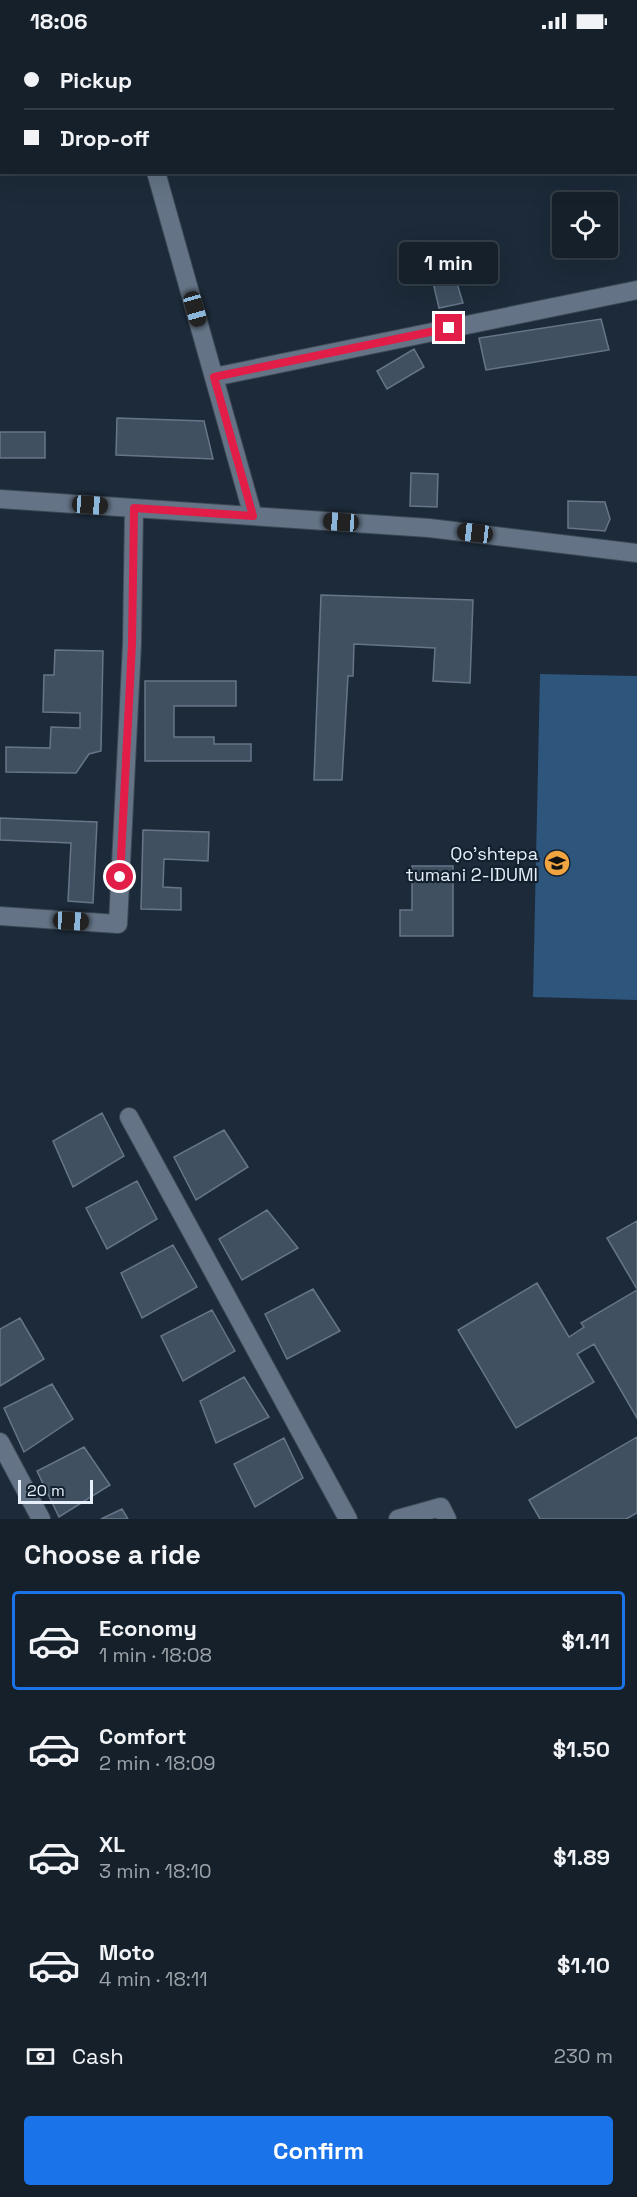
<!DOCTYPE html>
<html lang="en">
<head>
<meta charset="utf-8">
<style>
  :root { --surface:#15202b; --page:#1e2833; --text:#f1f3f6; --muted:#9da3a9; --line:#343e47; --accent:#1a73e8 }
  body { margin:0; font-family:"Space Grotesk",sans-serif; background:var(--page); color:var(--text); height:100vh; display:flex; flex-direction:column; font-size:22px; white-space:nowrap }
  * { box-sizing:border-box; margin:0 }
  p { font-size:20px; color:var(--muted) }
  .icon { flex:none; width:33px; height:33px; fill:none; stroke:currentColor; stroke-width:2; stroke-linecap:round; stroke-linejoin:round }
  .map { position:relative; height:1477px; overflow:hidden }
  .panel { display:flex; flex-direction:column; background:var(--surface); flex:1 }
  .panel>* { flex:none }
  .guide { position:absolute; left:0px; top:0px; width:638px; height:132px; box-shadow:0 6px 24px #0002,0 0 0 2px var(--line); display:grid; align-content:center; height:132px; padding:0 24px; background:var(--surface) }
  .fabs { position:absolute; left:552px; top:150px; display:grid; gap:12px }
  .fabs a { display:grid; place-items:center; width:66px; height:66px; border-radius:6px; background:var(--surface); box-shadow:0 6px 24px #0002,0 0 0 2px var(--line); font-size:30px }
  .scale { position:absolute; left:18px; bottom:15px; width:75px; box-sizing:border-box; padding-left:6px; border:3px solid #e6effa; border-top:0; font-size:16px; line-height:21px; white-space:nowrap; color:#e6effa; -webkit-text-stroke:4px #13212f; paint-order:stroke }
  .end { position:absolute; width:27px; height:27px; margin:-14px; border:8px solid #e11d48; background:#fff; box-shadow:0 0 0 3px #fff }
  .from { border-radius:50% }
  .bubble { position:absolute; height:42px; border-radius:6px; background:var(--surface); box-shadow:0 6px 24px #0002,0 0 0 2px var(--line); font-size:20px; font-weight:700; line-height:42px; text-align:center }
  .car { position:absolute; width:18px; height:36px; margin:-18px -9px; border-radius:8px; box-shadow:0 0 4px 2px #0007; background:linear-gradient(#222 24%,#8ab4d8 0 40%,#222 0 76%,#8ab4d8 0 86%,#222 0) }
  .guide b { display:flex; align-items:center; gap:21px; height:57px; font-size:22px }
  .guide b+b { border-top:2px solid var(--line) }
  .guide i { width:15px; height:15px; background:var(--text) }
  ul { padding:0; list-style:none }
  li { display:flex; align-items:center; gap:18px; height:99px; margin:0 12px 9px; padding:0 12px; border:3px solid transparent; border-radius:6px }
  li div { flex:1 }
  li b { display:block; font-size:22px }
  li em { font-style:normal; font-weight:700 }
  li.current { border-color:var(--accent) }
  li>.icon { width:54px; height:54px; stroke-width:1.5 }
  h2 { padding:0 24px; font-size:27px; line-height:72px }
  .pay { display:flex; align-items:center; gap:15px; height:66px; padding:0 24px; font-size:22px }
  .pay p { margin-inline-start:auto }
  .button { display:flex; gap:12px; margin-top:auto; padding:12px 24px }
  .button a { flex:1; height:69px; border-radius:6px; background:var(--accent); color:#fff; font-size:24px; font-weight:700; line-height:69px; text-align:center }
  .status { display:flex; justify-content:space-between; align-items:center; height:42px; padding:0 30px; background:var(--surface); direction:ltr }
  .status svg { height:16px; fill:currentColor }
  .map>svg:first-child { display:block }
</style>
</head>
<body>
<div class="status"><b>18:06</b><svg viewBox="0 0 49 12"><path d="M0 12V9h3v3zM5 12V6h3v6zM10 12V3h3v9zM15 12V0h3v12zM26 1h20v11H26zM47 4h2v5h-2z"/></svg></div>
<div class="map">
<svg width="637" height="1477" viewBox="0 0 637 1477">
  <rect width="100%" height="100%" fill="#1c2a39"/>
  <path fill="#2e557c" d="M540,632L637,634V958L533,955Z"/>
  <path fill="#405061" stroke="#667688" stroke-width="1.5" d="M445,202L463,261L439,266L425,206Z
    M601,277L609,308L486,328L479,296Z
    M414,307L424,325L387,347L377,329Z
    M117,376L204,379L213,417L116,413Z
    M0,390H45V416H0Z
    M411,431L438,432L437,465L410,464Z
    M568,459L605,460L610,477L605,489L568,486Z
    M321,553L473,558L470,641L433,639L435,606L354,602L353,634H348L342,738H314Z
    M55,608L103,609L101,709L89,712L76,731L6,730V705L50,706L51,685L80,686V671L43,670L44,633H54Z
    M145,639H236V664H174V695H214V702H251V719H145Z
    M0,776L97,780L93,861L68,859L71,801L0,798Z
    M143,788L209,790L208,819L164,817L163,845L181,846V868L141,867Z
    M412,824H453V894H400V868H412Z
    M102,1071L124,1114L73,1145L53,1099Z
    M224,1088L248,1125L196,1158L174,1115Z
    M137,1139L157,1177L107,1207L86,1166Z
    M267,1168L298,1206L242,1238L219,1197Z
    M637,1179V1247L607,1196Z
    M173,1203L197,1245L142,1276L121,1231Z
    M537,1241L569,1295L584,1285L581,1281L637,1248V1376L594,1302L577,1312L594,1340L516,1386L458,1288Z
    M313,1247L340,1289L287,1317L265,1272Z
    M212,1268L235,1309L183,1339L161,1294Z
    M20,1276L44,1317L0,1344V1287Z
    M244,1335L269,1375L216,1401L200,1359Z
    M52,1342L73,1377L24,1410L4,1366Z
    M637,1395V1471L626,1477H540L529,1458Z
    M284,1396L303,1436L255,1465L234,1422Z
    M84,1405L110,1443L59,1475L37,1429Z
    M122,1467L128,1477H101Z"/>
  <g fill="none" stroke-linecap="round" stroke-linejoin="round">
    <defs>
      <path id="minor" d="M120,0V2
        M156,130L253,474
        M214,335L637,248
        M0,457L429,486L637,511
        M0,874L118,882L132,602L134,466
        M129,1075L348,1477
        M0,1400L41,1477
        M398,1477L441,1465L447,1477"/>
    </defs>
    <use href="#minor" stroke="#3c4854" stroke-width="20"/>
    <use href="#minor" stroke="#647486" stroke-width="18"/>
  </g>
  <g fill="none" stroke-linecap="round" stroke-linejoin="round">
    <path stroke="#e11d48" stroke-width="8" d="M120,835L132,602L134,466L253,474L214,335L449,286"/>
  </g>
  <defs>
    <symbol id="school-disc" viewBox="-11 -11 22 22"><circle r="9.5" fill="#f1a540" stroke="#13212f"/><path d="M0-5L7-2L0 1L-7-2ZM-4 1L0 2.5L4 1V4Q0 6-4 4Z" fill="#111"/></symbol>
  </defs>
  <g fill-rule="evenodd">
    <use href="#school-disc" x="542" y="806" width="30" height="30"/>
  </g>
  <g text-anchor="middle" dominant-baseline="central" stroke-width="4.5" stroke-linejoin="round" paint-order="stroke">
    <g font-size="18" fill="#e6effa" stroke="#13212f" text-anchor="end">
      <text x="538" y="811">Qo'shtepa<tspan x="538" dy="21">tumani 2-IDUMI</tspan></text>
    </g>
  </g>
</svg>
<div class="fabs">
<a><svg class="icon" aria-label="locate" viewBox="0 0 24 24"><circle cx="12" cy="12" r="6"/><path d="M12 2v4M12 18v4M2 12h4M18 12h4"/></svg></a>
</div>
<div class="scale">20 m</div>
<i class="end from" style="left:120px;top:835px"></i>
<i class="end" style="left:449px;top:286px"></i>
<div class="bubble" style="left:399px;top:200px;width:99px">1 min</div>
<i class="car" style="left:195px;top:267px;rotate:164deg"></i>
<i class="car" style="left:90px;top:463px;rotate:94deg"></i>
<i class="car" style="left:341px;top:480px;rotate:274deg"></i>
<i class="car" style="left:475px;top:491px;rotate:277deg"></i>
<i class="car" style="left:71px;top:879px;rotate:93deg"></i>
<div class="guide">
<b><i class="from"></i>Pickup</b>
<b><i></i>Drop-off</b>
</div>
</div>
<section class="panel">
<h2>Choose a ride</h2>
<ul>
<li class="current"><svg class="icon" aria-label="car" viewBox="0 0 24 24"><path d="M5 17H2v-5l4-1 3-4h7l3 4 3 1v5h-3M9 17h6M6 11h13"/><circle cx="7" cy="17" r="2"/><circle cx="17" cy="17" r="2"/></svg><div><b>Economy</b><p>1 min · 18:08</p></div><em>$1.11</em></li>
<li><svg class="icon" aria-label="car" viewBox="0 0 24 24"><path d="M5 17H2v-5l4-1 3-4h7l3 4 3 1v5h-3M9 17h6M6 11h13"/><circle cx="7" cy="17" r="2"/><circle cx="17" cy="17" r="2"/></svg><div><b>Comfort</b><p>2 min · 18:09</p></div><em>$1.50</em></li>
<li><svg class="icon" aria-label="car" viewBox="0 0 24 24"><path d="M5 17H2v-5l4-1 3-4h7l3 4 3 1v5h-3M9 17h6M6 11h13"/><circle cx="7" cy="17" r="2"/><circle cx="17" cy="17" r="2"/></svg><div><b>XL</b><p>3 min · 18:10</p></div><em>$1.89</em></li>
<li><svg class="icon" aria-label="car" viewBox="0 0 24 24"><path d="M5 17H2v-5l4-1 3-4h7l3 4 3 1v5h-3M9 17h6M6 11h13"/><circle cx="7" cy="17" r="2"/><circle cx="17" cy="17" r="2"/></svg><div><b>Moto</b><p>4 min · 18:11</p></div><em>$1.10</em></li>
</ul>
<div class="pay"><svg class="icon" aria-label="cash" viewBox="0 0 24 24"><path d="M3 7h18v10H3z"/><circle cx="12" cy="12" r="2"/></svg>Cash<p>230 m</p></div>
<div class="button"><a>Confirm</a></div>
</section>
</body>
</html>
